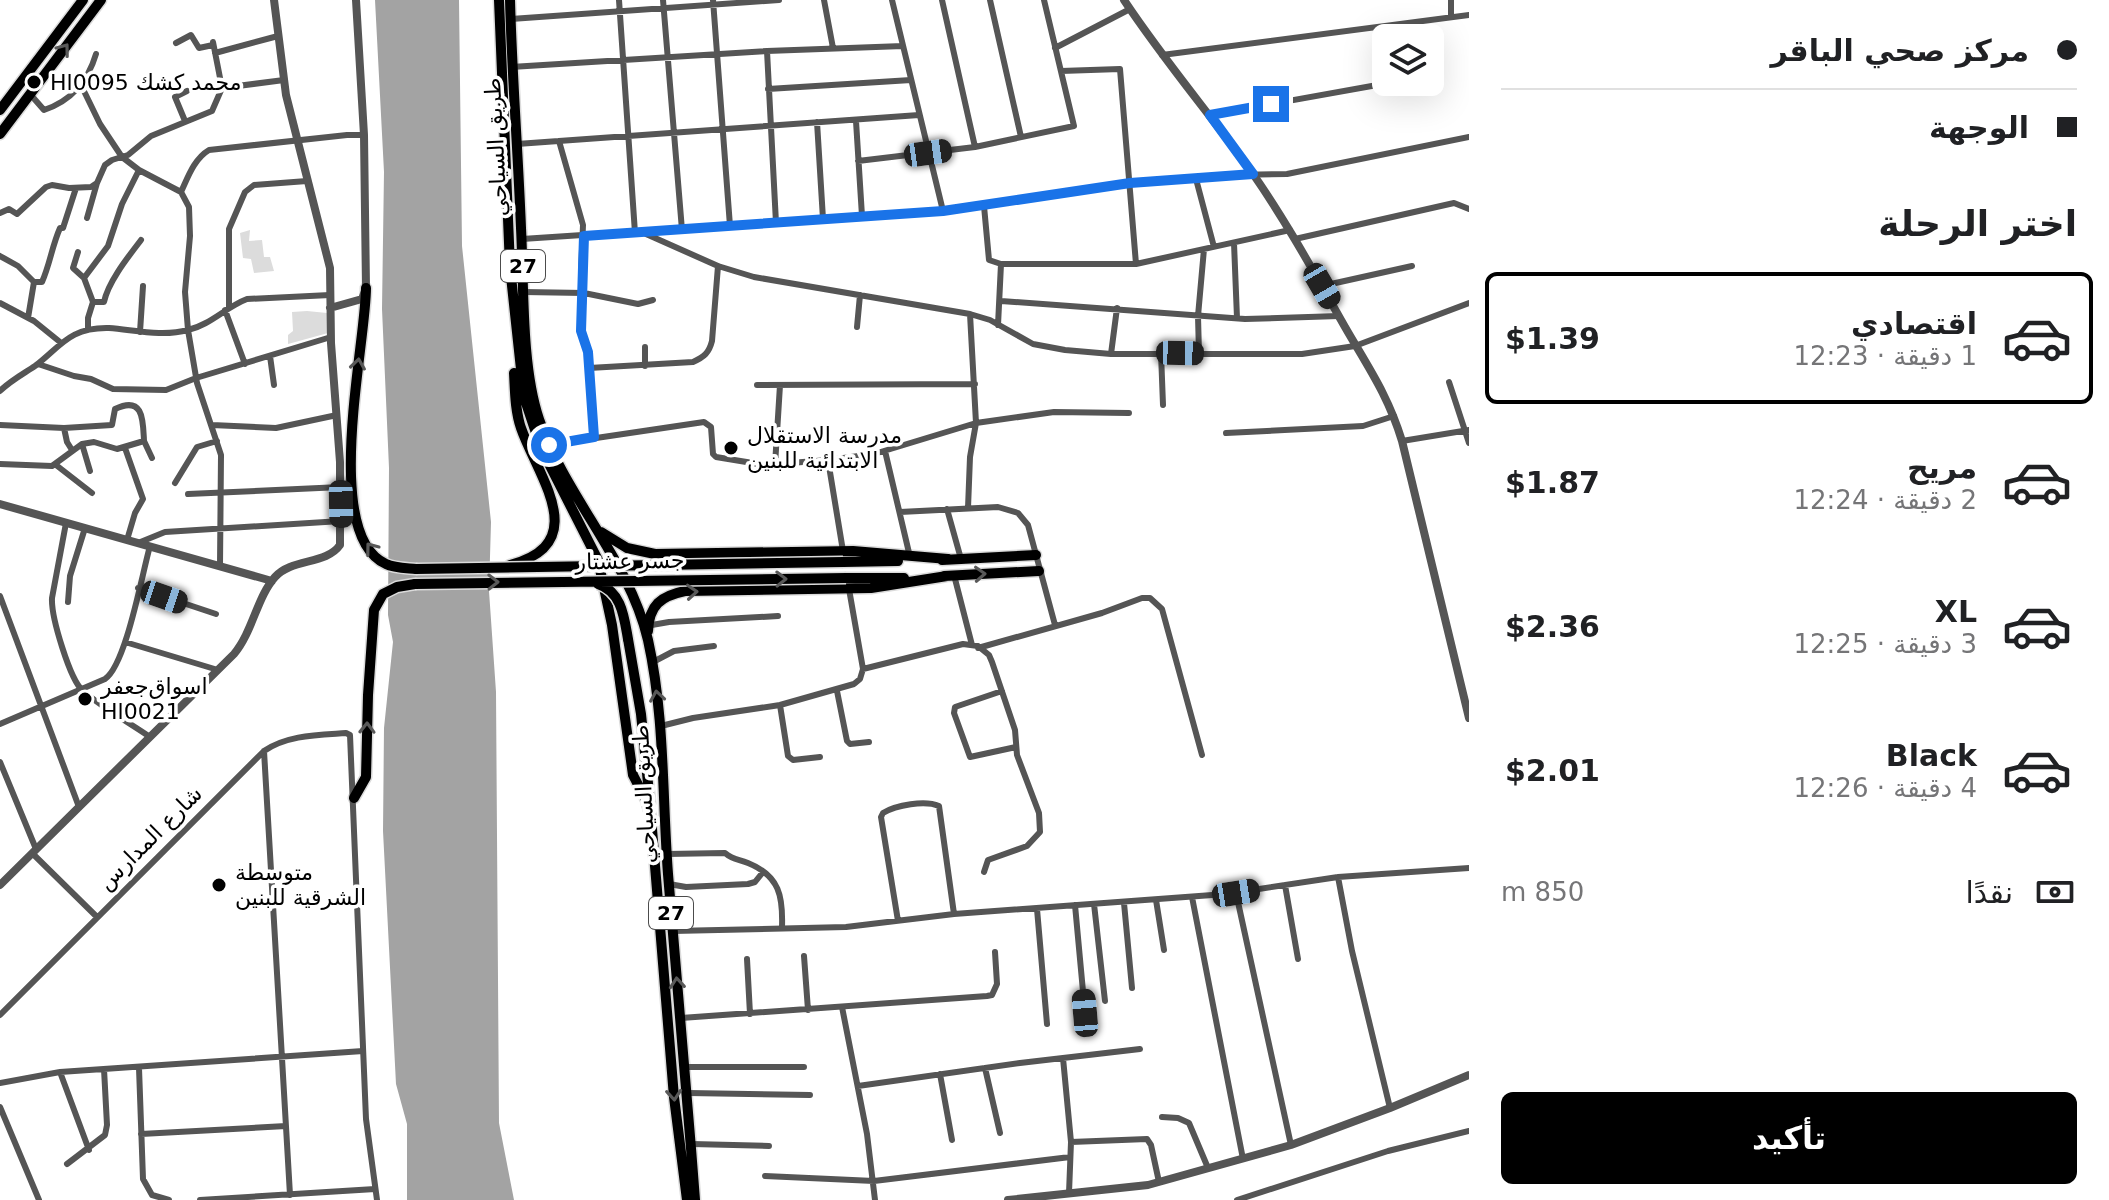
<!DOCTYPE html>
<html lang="ar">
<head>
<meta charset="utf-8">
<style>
  :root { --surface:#fff; --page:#f6f6f6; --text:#202124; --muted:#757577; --line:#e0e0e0; --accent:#000 }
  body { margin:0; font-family:"DejaVu Sans","Noto Naskh Arabic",sans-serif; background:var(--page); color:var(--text); direction:rtl; height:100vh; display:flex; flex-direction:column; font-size:30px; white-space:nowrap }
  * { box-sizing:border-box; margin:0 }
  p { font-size:26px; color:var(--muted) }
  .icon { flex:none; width:44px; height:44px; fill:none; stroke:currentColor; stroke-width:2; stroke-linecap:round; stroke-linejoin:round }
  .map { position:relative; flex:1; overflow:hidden; direction:ltr }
  .details { display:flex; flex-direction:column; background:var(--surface); width:640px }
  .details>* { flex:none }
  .guide { display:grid; align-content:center; height:176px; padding:0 32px; background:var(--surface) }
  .tools { position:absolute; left:1372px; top:24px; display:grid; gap:16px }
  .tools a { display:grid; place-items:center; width:72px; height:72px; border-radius:12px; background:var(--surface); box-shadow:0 8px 32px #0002; font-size:40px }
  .end { position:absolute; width:36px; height:36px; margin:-18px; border:10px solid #1a73e8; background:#fff; box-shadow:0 0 0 4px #fff }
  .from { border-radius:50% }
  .car { position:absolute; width:24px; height:48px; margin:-24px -12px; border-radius:10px; box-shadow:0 0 6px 2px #0007; background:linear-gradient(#222 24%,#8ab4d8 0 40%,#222 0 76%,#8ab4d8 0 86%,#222 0) }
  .guide b { display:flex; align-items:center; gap:28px; height:76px; font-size:30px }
  .guide b+b { border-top:2px solid var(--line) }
  .guide i { width:20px; height:20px; background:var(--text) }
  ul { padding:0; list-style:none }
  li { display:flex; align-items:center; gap:24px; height:132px; margin:0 16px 12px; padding:0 16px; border:4px solid transparent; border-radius:12px }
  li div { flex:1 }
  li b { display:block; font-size:30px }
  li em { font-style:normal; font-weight:600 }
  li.selected { border-color:var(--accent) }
  li>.icon { width:72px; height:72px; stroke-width:1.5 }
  h2 { padding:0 32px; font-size:36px; line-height:96px }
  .pay { display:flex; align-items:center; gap:20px; height:88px; padding:0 32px; font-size:30px }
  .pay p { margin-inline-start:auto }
  .primary-button { display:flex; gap:16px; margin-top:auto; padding:16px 32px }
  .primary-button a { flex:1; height:92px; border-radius:12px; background:var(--accent); color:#fff; font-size:32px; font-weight:600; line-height:92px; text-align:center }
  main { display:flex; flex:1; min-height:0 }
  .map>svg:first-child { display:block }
</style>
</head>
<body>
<main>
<section class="details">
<div class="guide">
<b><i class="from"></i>مركز صحي الباقر</b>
<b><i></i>الوجهة</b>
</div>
<h2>اختر الرحلة</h2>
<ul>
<li class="selected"><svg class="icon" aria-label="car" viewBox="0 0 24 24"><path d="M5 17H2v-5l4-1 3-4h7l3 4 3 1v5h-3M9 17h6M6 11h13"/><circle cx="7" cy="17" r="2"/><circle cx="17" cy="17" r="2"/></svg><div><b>اقتصادي</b><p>1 دقيقة · 12:23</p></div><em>$1.39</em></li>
<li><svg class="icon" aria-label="car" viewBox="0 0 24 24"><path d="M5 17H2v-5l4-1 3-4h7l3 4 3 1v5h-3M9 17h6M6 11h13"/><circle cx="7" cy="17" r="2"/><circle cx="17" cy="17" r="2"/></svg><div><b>مريح</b><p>2 دقيقة · 12:24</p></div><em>$1.87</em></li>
<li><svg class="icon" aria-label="car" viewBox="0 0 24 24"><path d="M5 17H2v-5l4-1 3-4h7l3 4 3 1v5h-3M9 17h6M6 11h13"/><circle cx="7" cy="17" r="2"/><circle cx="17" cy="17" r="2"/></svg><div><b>XL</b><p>3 دقيقة · 12:25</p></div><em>$2.36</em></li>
<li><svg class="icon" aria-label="car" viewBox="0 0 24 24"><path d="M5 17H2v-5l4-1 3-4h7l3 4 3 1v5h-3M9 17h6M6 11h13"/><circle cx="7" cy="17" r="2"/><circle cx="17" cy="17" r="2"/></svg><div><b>Black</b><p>4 دقيقة · 12:26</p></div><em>$2.01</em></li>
</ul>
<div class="pay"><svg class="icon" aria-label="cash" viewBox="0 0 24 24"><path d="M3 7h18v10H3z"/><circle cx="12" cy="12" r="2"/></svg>نقدًا<p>850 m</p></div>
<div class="primary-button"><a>تأكيد</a></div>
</section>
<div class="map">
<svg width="1469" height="1200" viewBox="0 0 1469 1200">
  <rect width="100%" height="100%" fill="#fff"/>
  <path fill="#dcdcdc" d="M250,230L249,241L262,240L264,257H270L274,271L254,273L251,259L243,258L240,233Z
    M307,311L327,313L328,333L288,344V335L293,331L292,312Z"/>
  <path fill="#a3a3a3" d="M375,0H459L462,246L491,522L489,591L496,692L499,1123L514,1200H407V1124L396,1084L383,831L384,728L393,642L388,615L389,468L382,309L384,172Z"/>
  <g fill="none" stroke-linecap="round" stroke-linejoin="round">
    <defs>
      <path id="primary" d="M499,0L510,267L524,397L541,448L598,560L612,625L633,775L646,800L651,817L674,1097L687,1200
        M510,0C512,76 518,152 521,228C524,285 521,366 539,419C565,497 629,559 648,640C665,717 662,795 668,874C676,982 687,1091 695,1200
        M0,110L83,0
        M0,134L101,0
        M366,288C366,344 321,535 386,564C394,568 406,568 416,569
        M601,532L627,548L655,554L853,551L948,559
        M942,560L1036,555
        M843,562L898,561
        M510,565C593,543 538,477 521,428C515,411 515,391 514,373
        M944,576L1039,571
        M846,578H904
        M648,631C649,605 661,596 685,591L871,588L947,576
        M628,639L641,714L650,803
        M354,798L366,777L368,695L374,610L383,594L397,587L415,584"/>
    </defs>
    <use href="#primary" stroke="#dbdbdb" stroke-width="13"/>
    <path stroke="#555" stroke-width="6" d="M619,0L635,233
      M663,0L682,230
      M713,0L730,226
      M824,0L833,48
      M892,0L943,211
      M942,0L975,147
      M990,0L1021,137
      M1451,0V17
      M511,19L779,0
      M176,43L191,35L199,48L213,45
      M1055,48L1130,9
      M767,51L776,223
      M215,53L278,36
      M1162,55L1469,15
      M511,67L767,51L903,46
      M1061,71L1120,69L1136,264
      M82,87L100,124L122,157L139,170L181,192L189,207L190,236L185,292L188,330L197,383L221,455L220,566
      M201,87L221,84
      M222,88L284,80
      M768,89L911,80
      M30,94L44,110C71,101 88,81 96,54
      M1210,115L1394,82
      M185,121L175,97L187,91
      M856,121L862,216
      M817,122L823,219
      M559,141L583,225L581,274L584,293L581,331L588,352L594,437
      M517,144L919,115
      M858,161L975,147L1074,126L1044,0
      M1196,179L1214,247
      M181,192C188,177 194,159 209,150L347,135H364
      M984,206L989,260L1001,264H1136L1290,230
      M0,213L9,209L17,214L46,187L52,185L69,188L91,187L97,183L105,165L112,160L128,155L151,136L212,111L222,88L213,42
      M87,218L97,183
      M646,234L718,266L754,277L970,314L990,320L1033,344L1065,350L1111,354H1302L1355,346L1469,303
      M522,239L943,211L1130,183L1233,175L1287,174L1469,137
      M1295,239L1454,203L1469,209
      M1234,243L1237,318
      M78,252L73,268L84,278
      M0,256L18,266L34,282L28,318
      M34,282H42C50,264 52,246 60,228H63L76,188
      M1322,286L1412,266
      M524,292L584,293L638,304L653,300
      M1001,301L1245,319L1339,316
      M93,302L84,278L108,246L122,204L139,170
      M0,303L34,321L60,342
      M229,307V229L245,192L254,185L307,181
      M225,310L245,364
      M998,325L1001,264
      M857,327L860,295
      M88,330V318L93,302H104C108,282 128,257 141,240
      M140,332L143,286
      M645,347V366
      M1161,353L1163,405
      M1111,354L1117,308
      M1199,354L1198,316L1204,249
      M270,356L274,385
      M38,364L74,376L91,379L113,389L166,390L196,378L331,337
      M589,368L693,362C704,357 709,353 712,341L718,266
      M1449,382L1469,443
      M757,385L975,384
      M0,391C10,381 23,374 35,366C61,346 70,327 109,328C135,330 162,337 188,330C210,325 226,307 247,299L330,295
      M0,425L64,428L112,425L115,409C144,395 143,421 144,441L117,449L94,442L82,444L52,466L0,464
      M212,425L276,428L337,415
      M64,428L67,442L72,450
      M1226,433L1363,426L1394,416
      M144,441L152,458
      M1402,441L1469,430
      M82,444L90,471
      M549,445L704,422L711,427L713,454L716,457L765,465L828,460L874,454L976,423L1054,412L1129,413
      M125,448L143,499L135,513L127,540
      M885,451L910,557
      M828,460L843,551
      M56,465L92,493
      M775,465L780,385
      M175,483L197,447L217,441
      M188,494L341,487
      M968,508L970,457L976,423L970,314
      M947,509L961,559
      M900,512L998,507L1018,513L1028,525L1055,625
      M66,523L52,598C51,617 70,680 83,691C103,708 128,722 150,737
      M138,543L165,532L341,521
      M954,575L972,645
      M138,588L216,614
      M0,596L79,807
      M68,602L70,576L85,528
      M646,626L669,622L778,616
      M125,642L218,670
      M978,648L1102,613L1142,598H1150L1162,609L1202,755
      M653,662L674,651L714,646
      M863,669L963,644L978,646L989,655L992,662L1015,730L1017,755L1039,813L1040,832L1027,846L988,860L984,872
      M837,691L847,741L850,744L869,742
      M1002,691L955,707L954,713L970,757L1016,747
      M780,705L788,756L793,760L820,757
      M0,724L105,679C126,665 142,574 150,546
      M661,726L693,718L780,705L854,684L860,679L863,669L849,589
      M264,751L290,1195
      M0,762L36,849
      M32,853L97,917
      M667,854L725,853C733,860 738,859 748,863C780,876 783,897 782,927
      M1338,877L1352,951L1390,1108
      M669,884L686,887L748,884L755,882L763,872
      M1285,885L1298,959
      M1236,893L1291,1145
      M1192,897L1243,1159
      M1156,900L1164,950
      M1124,903L1132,988
      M1094,904L1105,1001
      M1075,905L1085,1013
      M1037,909L1047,1024
      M898,921L881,817L883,813C896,805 925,800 939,806L954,914
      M673,931L846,927L954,914L1226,894L1338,877L1469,868
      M804,956L808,1010
      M747,959L750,1014
      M842,1007L867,1134L875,1200
      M0,1015L264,751C287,735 318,735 346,733L350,735L366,1119L377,1200
      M681,1018L987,996L992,995L997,984L995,952
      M1063,1058L1071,1142L1069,1193
      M686,1067H804
      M139,1068L143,1179L152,1195L169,1200
      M985,1068L1000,1133
      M60,1072L89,1150
      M940,1074L952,1140
      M0,1083L60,1072L363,1051
      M858,1086L1020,1063L1140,1049
      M688,1093L810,1095
      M0,1107L39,1200
      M1162,1117L1178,1118L1189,1123L1208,1168
      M141,1134L286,1126
      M1071,1142L1147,1139L1151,1145L1159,1182
      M692,1144L769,1146
      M67,1164L105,1135L107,1125L104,1069
      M765,1176L874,1181L1070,1157
      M200,1200L375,1189
      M1237,1200L1388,1151L1469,1131"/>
    <path stroke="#555" stroke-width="8" d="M1124,0C1163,59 1209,113 1251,171C1286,221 1315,274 1345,327C1368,367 1388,395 1402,441L1469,718
      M330,308L362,299L366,288L364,135L356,0
      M0,504L272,581
      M0,885L234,654C253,631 257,597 275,577C292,558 326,565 340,545V462L331,343L330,268L286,95L274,0
      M1008,1200L1148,1185L1291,1145L1390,1108L1469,1075"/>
    <use href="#primary" stroke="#000" stroke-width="10"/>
    <defs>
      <path id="primary-bridge" d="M416,569L843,562
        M415,584L846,578
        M598,584C622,592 624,617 628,639"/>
    </defs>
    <use href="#primary-bridge" stroke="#dbdbdb" stroke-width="13" stroke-linecap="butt"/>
    <use href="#primary-bridge" stroke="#000" stroke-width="10"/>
  </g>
  <defs><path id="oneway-chevron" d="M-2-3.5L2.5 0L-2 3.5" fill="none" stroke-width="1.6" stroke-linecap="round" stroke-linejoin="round" transform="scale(2)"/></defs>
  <g stroke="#595959">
    <use href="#oneway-chevron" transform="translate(64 49) rotate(-53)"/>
    <use href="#oneway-chevron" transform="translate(358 364) rotate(-82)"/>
    <use href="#oneway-chevron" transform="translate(371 548) rotate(-127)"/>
    <use href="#oneway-chevron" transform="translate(980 574) rotate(-3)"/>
    <use href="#oneway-chevron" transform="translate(781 579) rotate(-1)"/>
    <use href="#oneway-chevron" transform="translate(493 582) rotate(-1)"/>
    <use href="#oneway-chevron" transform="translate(692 592) rotate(-4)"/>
    <use href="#oneway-chevron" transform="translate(657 696) rotate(-99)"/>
    <use href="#oneway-chevron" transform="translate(367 728) rotate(-89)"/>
    <use href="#oneway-chevron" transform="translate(677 983) rotate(-95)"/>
    <use href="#oneway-chevron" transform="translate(674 1095) rotate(85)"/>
  </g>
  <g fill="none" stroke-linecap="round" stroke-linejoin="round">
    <path stroke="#1a73e8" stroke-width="10" d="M549,445L594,437L588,352L581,331L584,236L943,211L1130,183L1253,174L1210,115L1271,104"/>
  </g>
  <g fill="#000" stroke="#fff" stroke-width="3">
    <circle cx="34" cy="82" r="8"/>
    <circle cx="731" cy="448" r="8"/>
    <circle cx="85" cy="699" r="8"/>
    <circle cx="219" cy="885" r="8"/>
  </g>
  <g text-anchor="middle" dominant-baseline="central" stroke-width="7" stroke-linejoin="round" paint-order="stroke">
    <g fill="#fff" stroke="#4c4c4c" stroke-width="2">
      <rect x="501" y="250" width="44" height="32" rx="6"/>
      <rect x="649" y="897" width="44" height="32" rx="6"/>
    </g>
    <g font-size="20" font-weight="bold" fill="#000">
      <text x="523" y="266">27</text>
      <text x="671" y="913">27</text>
    </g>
    <g font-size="22" fill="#000" stroke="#fff" text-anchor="start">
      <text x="50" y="82">Hl0095 محمد كشك</text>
      <text x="747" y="435">مدرسة الاستقلال<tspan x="747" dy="25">الابتدائية للبنين</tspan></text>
      <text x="101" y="686">اسواق‌جعفر<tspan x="101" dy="25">Hl0021</tspan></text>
      <text x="235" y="872">متوسطة<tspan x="235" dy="25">الشرقية للبنين</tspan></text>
    </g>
    <g font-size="22" fill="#000" stroke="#fff">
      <text transform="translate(496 147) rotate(-93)">طريق السياحي</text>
      <text transform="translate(630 561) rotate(-1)">جسر عشتار</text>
      <text transform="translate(644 794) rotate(-93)">طريق السياحي</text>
      <text transform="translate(150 838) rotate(-45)">شارع المدارس</text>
    </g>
  </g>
</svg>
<div class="tools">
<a><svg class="icon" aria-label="layers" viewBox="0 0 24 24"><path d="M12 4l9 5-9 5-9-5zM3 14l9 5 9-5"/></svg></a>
</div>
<i class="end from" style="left:549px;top:445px"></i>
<i class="end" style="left:1271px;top:104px"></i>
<i class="car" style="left:928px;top:153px;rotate:82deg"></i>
<i class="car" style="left:1322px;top:286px;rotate:150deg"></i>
<i class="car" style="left:1180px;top:353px;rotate:91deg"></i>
<i class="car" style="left:341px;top:504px;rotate:179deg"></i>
<i class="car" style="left:164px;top:597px;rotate:109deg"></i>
<i class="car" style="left:1236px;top:893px;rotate:81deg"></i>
<i class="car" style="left:1085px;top:1013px;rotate:355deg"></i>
</div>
</main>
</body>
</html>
